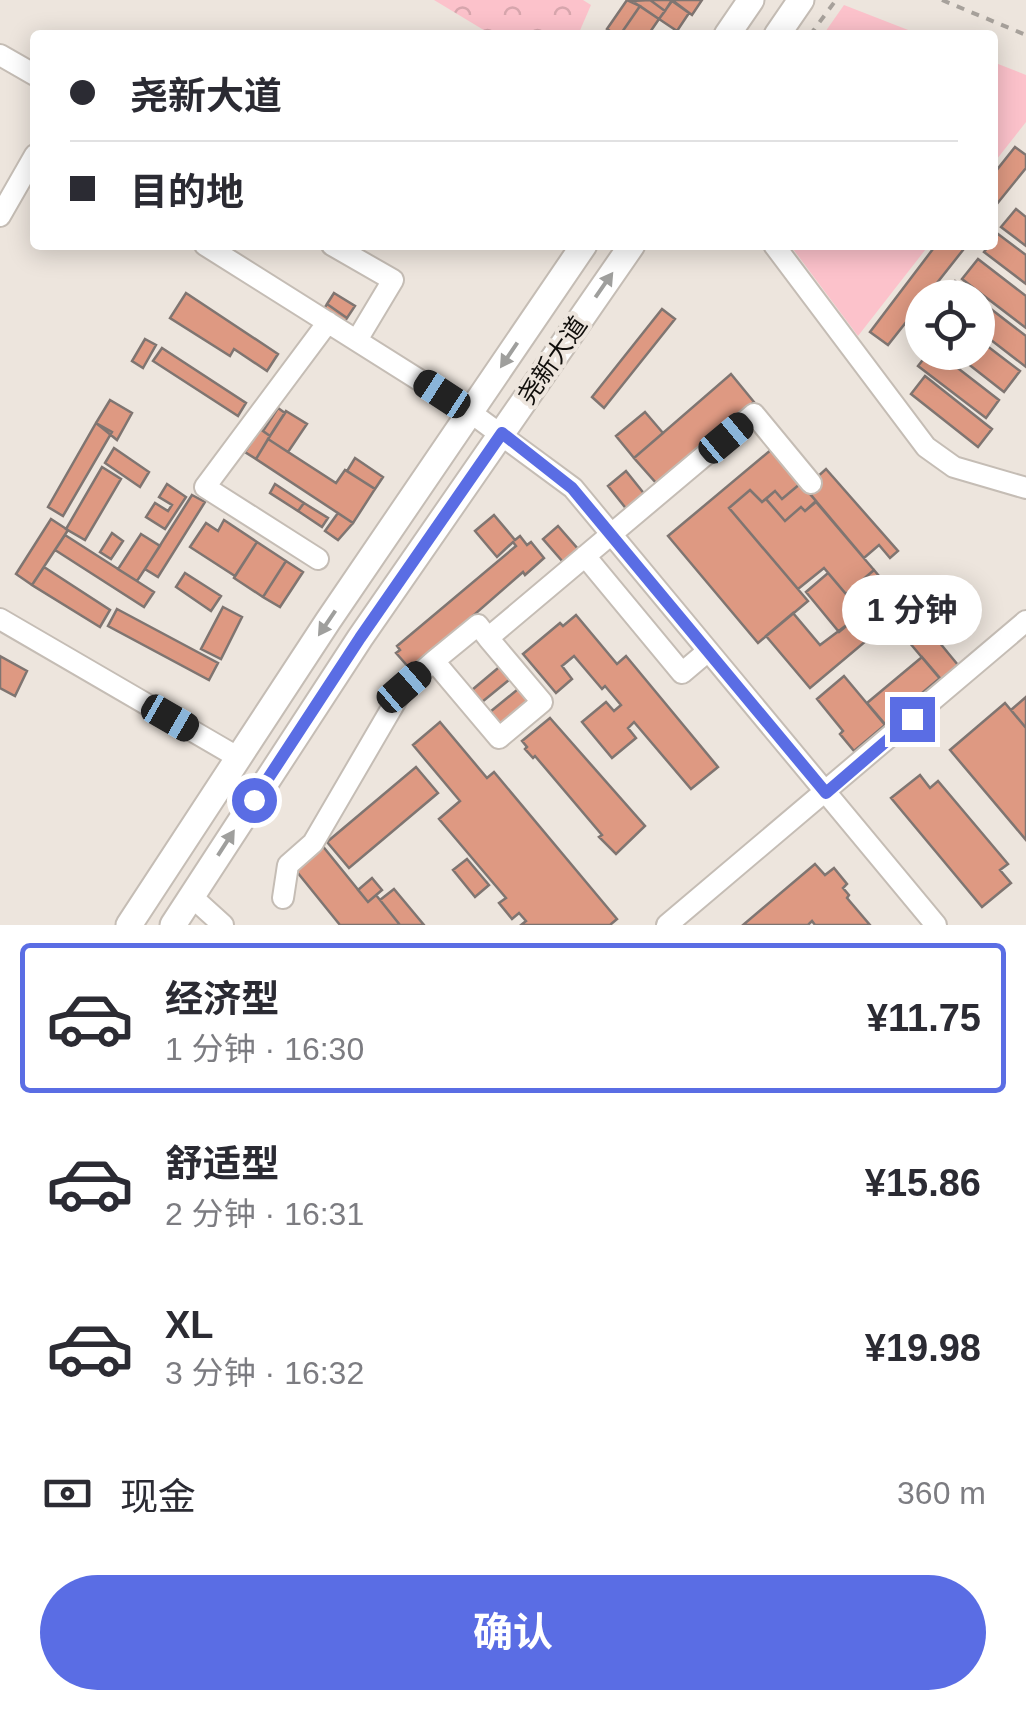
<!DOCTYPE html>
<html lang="zh">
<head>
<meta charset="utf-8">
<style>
  :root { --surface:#fff; --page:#f7f7f7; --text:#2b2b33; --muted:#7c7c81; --line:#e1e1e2; --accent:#5a6de4 }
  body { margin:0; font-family:Arial,"Noto Sans SC",sans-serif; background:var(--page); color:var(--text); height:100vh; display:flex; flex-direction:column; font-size:38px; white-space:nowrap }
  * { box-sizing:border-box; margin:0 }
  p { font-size:32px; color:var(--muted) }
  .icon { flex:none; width:55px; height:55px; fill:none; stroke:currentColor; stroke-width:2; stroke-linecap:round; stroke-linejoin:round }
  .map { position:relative; height:925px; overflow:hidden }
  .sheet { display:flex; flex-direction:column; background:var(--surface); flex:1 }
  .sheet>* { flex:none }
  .hud { position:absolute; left:30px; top:30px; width:968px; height:220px; border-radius:10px; box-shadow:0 5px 25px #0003; display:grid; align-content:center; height:220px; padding:0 40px; background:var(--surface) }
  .tools { position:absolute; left:905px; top:280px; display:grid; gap:20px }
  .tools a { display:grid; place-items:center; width:90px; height:90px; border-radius:50%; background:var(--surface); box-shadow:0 5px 25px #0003; font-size:50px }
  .end { position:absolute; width:45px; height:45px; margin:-22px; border:12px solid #5a6de4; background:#fff; box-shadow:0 0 0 5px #fff }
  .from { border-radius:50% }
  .bubble { position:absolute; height:70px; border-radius:35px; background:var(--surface); box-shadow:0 5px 25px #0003; font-size:32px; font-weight:700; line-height:70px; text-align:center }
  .car { position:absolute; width:30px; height:60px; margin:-30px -15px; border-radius:12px; box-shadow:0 0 8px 2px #0007; background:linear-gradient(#222 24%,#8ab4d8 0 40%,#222 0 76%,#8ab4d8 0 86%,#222 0) }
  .hud b { display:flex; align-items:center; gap:35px; height:95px; font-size:38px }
  .hud b+b { border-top:2px solid var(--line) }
  .hud i { width:25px; height:25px; background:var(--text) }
  ul { padding:18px 0 0; list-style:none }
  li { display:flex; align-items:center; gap:30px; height:150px; margin:0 20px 15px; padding:0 20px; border:5px solid transparent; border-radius:10px }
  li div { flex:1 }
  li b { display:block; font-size:38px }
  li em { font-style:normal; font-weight:700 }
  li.on { border-color:var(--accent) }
  li>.icon { width:90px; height:90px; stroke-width:1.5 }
  .pay { display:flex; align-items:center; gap:25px; height:110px; padding:0 40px; font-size:38px }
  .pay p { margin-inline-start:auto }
  .cta { display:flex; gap:20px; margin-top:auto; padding:20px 40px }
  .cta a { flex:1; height:115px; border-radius:60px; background:var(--accent); color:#fff; font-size:40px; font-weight:700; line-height:115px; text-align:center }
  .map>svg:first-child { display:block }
</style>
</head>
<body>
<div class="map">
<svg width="1026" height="925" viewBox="0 0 1026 925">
  <defs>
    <pattern id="forest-crowns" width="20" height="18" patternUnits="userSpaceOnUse" patternTransform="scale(2.5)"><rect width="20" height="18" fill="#fcc2cb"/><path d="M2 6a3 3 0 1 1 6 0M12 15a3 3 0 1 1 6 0" fill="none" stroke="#d7a6ad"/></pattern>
  </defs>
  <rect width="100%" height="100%" fill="#ede5dd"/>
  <path fill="#fcc2cb" d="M844,5L921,35H823Z
    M993,62L1026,75V122L993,164Z
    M790,245H929L858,336Z"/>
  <path fill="url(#forest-crowns)" d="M434,0H583L591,5L578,35H492Z"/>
  <path fill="#de9982" stroke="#7f7571" stroke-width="2.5" d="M627,0L640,6L620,35H616L607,29Z
    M650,0L665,11L659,19L632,1Z
    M650,0H672L665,11Z
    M672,0H702L692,15Z
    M672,1L689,13L677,31L659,19Z
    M640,6L659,19L648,35H620Z
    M1015,147L1026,155V168L992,210V176Z
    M1016,209L1026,217V246L1001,227Z
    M998,234L1026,255V284L984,252Z
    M936,245H956L963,250L888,345L870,332Z
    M978,259L1026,296V328L962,279Z
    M955,281L976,298H942Z
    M186,293L278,354L267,371L234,349L230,356L170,318Z
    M334,293L355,306L347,318L327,304Z
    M978,299L1026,336V367L978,330Z
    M327,304L347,318L342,325L322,312Z
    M662,309L675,319L604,408L592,397Z
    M145,339L156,345L143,368L132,361Z
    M978,339L1020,371L1004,392L953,352H978Z
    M162,348L246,403L238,416L153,361Z
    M929,352H937L999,400L986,418L918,366Z
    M731,374L754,402L657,484L634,458Z
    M925,376L992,429L978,447L911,394Z
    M110,400L132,413L117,440L96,423Z
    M278,408L285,413L270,436L263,431Z
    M286,411L307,424L288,452L268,439Z
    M645,412L663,433L634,458L616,436Z
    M96,423L112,432L63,516L48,507Z
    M260,429L270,436L256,459L245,452Z
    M268,439L336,483L345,470L375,489L353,523L256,459Z
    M114,448L149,472L140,487L105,463Z
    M772,449L801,483L782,499L775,491L762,502L750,490L729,508L808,601L758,643L668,536Z
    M355,458L383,477L375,489L347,471Z
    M102,467L121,479L85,540L66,529Z
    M826,469L898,551L890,558L879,545L864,558L805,488Z
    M626,471L646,496L628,511L608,486Z
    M801,483L816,501L805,511L801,507L785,521L766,499L775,491L782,499Z
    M167,484L186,497L165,529L146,517L155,503L168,511L172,505L159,497Z
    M275,484L304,503L298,511L270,493Z
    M750,490L762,502L766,499L785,521L801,507L805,511L816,502L874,570L846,594L824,568L798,589L729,508Z
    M192,495L205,502L158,577L145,569Z
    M304,503L328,518L322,527L298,511Z
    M338,513L353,523L338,540L325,531Z
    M494,515L515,540L520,536L527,545L531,542L544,558L525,575L523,572L411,670L396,653L400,650L397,646L516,546L513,542L497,557L475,531Z
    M51,519L68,530L32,585L16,574Z
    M224,520L257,542L235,576L190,547L206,523L218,531Z
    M558,526L578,549L563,562L543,539Z
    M112,533L123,541L111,559L100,552Z
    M141,534L160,546L137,581L118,569Z
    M65,535L154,592L144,607L55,550Z
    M257,542L286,561L263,597L234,578Z
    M286,561L303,572L280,607L263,597Z
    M44,567L110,610L100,627L32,585Z
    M874,570L890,589L862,613L846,594Z
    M185,573L221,596L211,611L176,587Z
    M828,573L862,613L839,632L806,592Z
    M908,579L922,595L895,617L902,625L899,628L892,619L810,688L766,636L793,613L820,645Z
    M223,607L242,617L221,659L201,649Z
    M117,609L218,663L209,680L108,626Z
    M916,614L958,665L941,680L898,629Z
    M576,615L617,664L626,656L718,767L691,789L634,722L628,728L636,738L612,758L582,722L606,702L614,711L621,705L605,686L602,689L574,656L562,666L572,679L556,693L523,654L560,623L563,626Z
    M0,656L27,671L15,696L0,688Z
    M922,657L940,678L885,724L867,703Z
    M504,663L515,675L482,702L472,690Z
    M844,676L885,725L854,751L840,734L843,731L817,699Z
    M523,685L533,697L500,724L490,712Z
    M1026,697V728L1011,710Z
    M1005,703L1026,728V840L950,750Z
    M550,718L645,826L616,854L599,837L602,835L535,756L533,758L525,749L527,747L522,741Z
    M440,722L487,778L494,772L617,919L610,925H521L526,921L519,913L512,919L499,903L506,898L439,819L460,801L413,745Z
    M416,767L438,793L349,868L327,842Z
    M920,775L930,788L938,781L1008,864L1000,870L1011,883L982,907L891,798Z
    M321,844L368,902L376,895L400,925H340L293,867Z
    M467,859L489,885L475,897L453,870Z
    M815,864L825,875L834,868L847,884L843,888L849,895L847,898L870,925H815L812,921L808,925H743Z
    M372,878L382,890L368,902L358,890Z
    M394,889L424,925H400L380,900Z"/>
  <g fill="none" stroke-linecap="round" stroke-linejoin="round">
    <defs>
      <path id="minor" d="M0,55L35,75
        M0,216L35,155
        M205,245L470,412L573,488L936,925
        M332,245L393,280L357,340
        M774,245L926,447L954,467L1026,488
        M585,556L682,673L708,651
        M318,559L205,487L328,322
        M0,619L239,758
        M434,661L478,625L488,638
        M191,896L223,925
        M283,898L288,865L313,843L404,687L434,661L499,738L542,702L488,638L754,414L811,483
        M667,925L1026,621"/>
      <path id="major" d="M727,35L751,0
        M777,35L801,0
        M129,925L328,621L584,245
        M173,925L360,638L632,245"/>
    </defs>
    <use href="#minor" stroke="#c5bdb5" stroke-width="24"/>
    <use href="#major" stroke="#c5bdb5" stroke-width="29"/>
    <path stroke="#a7a19b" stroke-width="4" stroke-dasharray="8 8" stroke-linecap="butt" d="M942,0L1026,35
      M810,35L836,0"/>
    <use href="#minor" stroke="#fff" stroke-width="20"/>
    <use href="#major" stroke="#fff" stroke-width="25"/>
  </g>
  <defs><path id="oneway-solid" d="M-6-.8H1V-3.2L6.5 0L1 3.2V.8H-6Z" transform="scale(2.5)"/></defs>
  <g fill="#9f9f9d">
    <use href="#oneway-solid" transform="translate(604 285) rotate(-55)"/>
    <use href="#oneway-solid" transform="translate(509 355) rotate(124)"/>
    <use href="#oneway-solid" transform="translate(327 623) rotate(124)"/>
    <use href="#oneway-solid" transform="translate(226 843) rotate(-57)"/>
  </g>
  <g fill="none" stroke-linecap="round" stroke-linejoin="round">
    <path stroke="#5a6de4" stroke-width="12" d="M254,800L360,638L502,433L572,488L826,793L912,719"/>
  </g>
  <g text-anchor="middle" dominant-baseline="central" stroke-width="8" stroke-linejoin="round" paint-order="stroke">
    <g font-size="25" fill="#100e0b" stroke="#ede5dd">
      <text transform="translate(552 360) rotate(-55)">尧新大道</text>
    </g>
  </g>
</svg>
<div class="tools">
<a><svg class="icon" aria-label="locate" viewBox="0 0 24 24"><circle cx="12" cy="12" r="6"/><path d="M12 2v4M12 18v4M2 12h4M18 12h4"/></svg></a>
</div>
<i class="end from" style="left:254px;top:800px"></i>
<i class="end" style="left:912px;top:719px"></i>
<div class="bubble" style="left:842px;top:575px;width:140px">1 分钟</div>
<i class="car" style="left:442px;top:394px;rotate:303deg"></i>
<i class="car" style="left:726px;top:438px;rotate:50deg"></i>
<i class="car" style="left:404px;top:687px;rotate:49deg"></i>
<i class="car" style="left:170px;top:718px;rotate:120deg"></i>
<div class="hud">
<b><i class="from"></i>尧新大道</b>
<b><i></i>目的地</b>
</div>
</div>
<section class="sheet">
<ul>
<li class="on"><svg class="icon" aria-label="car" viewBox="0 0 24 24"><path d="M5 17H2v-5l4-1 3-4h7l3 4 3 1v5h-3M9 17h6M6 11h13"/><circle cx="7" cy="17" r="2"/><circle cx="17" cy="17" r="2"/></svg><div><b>经济型</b><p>1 分钟 · 16:30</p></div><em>¥11.75</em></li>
<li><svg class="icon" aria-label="car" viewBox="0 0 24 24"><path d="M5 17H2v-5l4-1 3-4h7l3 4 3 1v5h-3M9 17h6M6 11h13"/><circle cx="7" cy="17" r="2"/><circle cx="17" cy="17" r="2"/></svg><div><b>舒适型</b><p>2 分钟 · 16:31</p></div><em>¥15.86</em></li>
<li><svg class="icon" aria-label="car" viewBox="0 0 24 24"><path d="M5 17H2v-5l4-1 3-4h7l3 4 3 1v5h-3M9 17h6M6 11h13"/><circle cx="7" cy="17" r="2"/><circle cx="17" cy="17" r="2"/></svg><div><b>XL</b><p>3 分钟 · 16:32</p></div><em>¥19.98</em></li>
</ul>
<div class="pay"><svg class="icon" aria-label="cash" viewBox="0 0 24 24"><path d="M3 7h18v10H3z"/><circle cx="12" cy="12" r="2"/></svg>现金<p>360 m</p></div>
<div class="cta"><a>确认</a></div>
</section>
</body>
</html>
